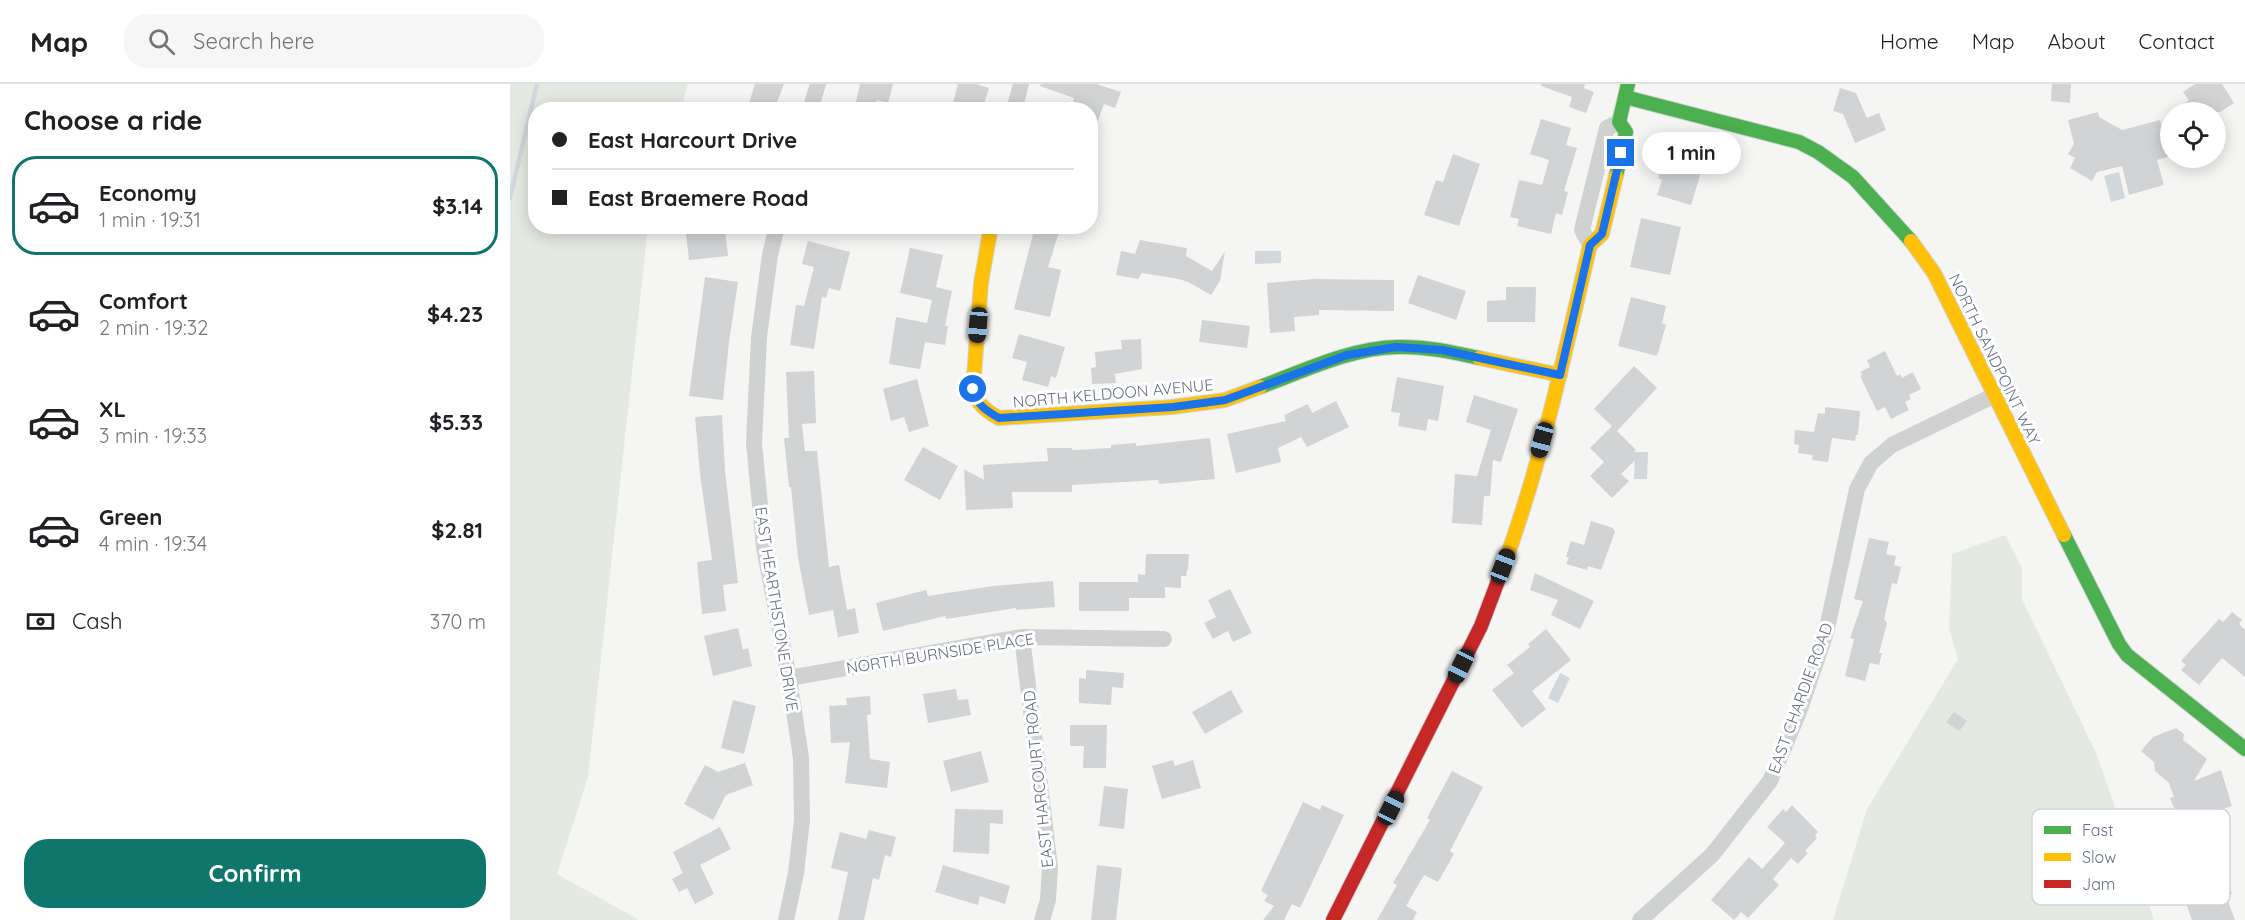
<!DOCTYPE html>
<html lang="en">
<head>
<meta charset="utf-8">
<style>
  :root { --surface:#fff; --page:#f6f6f6; --text:#202124; --muted:#757577; --line:#e0e0e0; --accent:#0f766e }
  body { margin:0; font-family:Quicksand,sans-serif; background:var(--page); color:var(--text); height:100vh; display:flex; flex-direction:column; font-size:22px; white-space:nowrap }
  * { box-sizing:border-box; margin:0 }
  p { font-size:20px; color:var(--muted) }
  .icon { flex:none; width:33px; height:33px; fill:none; stroke:currentColor; stroke-width:2; stroke-linecap:round; stroke-linejoin:round }
  .map { position:relative; flex:1; overflow:hidden }
  .drawer { display:flex; flex-direction:column; background:var(--surface); width:510px }
  .drawer>* { flex:none }
  .top-card { position:absolute; left:18px; top:18px; width:570px; height:132px; border-radius:24px; box-shadow:0 3px 15px #0003; display:grid; align-content:center; height:132px; padding:0 24px; background:var(--surface) }
  .controls { position:absolute; left:1650px; top:18px; display:grid; gap:12px }
  .controls a { display:grid; place-items:center; width:66px; height:66px; border-radius:50%; background:var(--surface); box-shadow:0 3px 15px #0003; font-size:30px }
  .end { position:absolute; width:27px; height:27px; margin:-14px; border:8px solid #1a73e8; background:#fff; box-shadow:0 0 0 3px #fff }
  .from { border-radius:50% }
  .bubble { position:absolute; height:42px; border-radius:21px; background:var(--surface); box-shadow:0 3px 15px #0003; font-size:20px; font-weight:700; line-height:42px; text-align:center }
  .car { position:absolute; width:18px; height:36px; margin:-18px -9px; border-radius:8px; box-shadow:0 0 4px 2px #0007; background:linear-gradient(#222 24%,#8ab4d8 0 40%,#222 0 76%,#8ab4d8 0 86%,#222 0) }
  .top-card b { display:flex; align-items:center; gap:21px; height:57px; font-size:22px }
  .top-card b+b { border-top:2px solid var(--line) }
  .top-card i { width:15px; height:15px; background:var(--text) }
  ul { padding:0; list-style:none }
  li { display:flex; align-items:center; gap:18px; height:99px; margin:0 12px 9px; padding:0 12px; border:3px solid transparent; border-radius:24px }
  li div { flex:1 }
  li b { display:block; font-size:22px }
  li em { font-style:normal; font-weight:700 }
  li.current { border-color:var(--accent) }
  li>.icon { width:54px; height:54px; stroke-width:1.5 }
  h2 { padding:0 24px; font-size:27px; line-height:72px }
  .pay { display:flex; align-items:center; gap:15px; height:66px; padding:0 24px; font-size:22px }
  .pay p { margin-inline-start:auto }
  .action { display:flex; gap:12px; margin-top:auto; padding:12px 24px }
  .action a { flex:1; height:69px; border-radius:24px; background:var(--accent); color:#fff; font-size:24px; font-weight:700; line-height:69px; text-align:center }
  header { display:flex; align-items:center; gap:36px; box-sizing:border-box; height:84px; padding:0 30px; background:var(--surface); border-bottom:2px solid var(--line) }
  header strong { font-size:28px }
  nav { display:flex; gap:33px; margin-inline-start:auto; font-size:21px }
  .search { width:420px; height:54px; background:var(--page); display:flex; align-items:center; gap:15px; box-sizing:border-box; padding:0 21px; border-radius:24px; color:var(--muted); font-size:22px }
  main { display:flex; flex:1; min-height:0 }
  .map>svg:first-child { display:block }
</style>
</head>
<body>
<header>
<strong>Map</strong>
<div class="search"><svg class="icon" aria-label="search" viewBox="0 0 24 24"><circle cx="10" cy="10" r="6"/><path d="M15 15l6 6"/></svg>Search here</div>
<nav><a>Home</a><a>Map</a><a>About</a><a>Contact</a></nav>
</header>
<main>
<section class="drawer">
<h2>Choose a ride</h2>
<ul>
<li class="current"><svg class="icon" aria-label="car" viewBox="0 0 24 24"><path d="M5 17H2v-5l4-1 3-4h7l3 4 3 1v5h-3M9 17h6M6 11h13"/><circle cx="7" cy="17" r="2"/><circle cx="17" cy="17" r="2"/></svg><div><b>Economy</b><p>1 min · 19:31</p></div><em>$3.14</em></li>
<li><svg class="icon" aria-label="car" viewBox="0 0 24 24"><path d="M5 17H2v-5l4-1 3-4h7l3 4 3 1v5h-3M9 17h6M6 11h13"/><circle cx="7" cy="17" r="2"/><circle cx="17" cy="17" r="2"/></svg><div><b>Comfort</b><p>2 min · 19:32</p></div><em>$4.23</em></li>
<li><svg class="icon" aria-label="car" viewBox="0 0 24 24"><path d="M5 17H2v-5l4-1 3-4h7l3 4 3 1v5h-3M9 17h6M6 11h13"/><circle cx="7" cy="17" r="2"/><circle cx="17" cy="17" r="2"/></svg><div><b>XL</b><p>3 min · 19:33</p></div><em>$5.33</em></li>
<li><svg class="icon" aria-label="car" viewBox="0 0 24 24"><path d="M5 17H2v-5l4-1 3-4h7l3 4 3 1v5h-3M9 17h6M6 11h13"/><circle cx="7" cy="17" r="2"/><circle cx="17" cy="17" r="2"/></svg><div><b>Green</b><p>4 min · 19:34</p></div><em>$2.81</em></li>
</ul>
<div class="pay"><svg class="icon" aria-label="cash" viewBox="0 0 24 24"><path d="M3 7h18v10H3z"/><circle cx="12" cy="12" r="2"/></svg>Cash<p>370 m</p></div>
<div class="action"><a>Confirm</a></div>
</section>
<div class="map">
<svg width="1735" height="836" viewBox="0 0 1735 836">
  <rect width="100%" height="100%" fill="#f5f6f4"/>
  <path fill="#e4e9e2" d="M0,0H178L171,25L26,26V142L138,143L78,693L47,790L129,836H0Z
    M1495,451L1512,484V515L1587,671L1644,836H1323L1357,725L1448,575L1439,544L1442,470Z"/>
  <path fill="#d2d7dc" d="M1609,88L1615,114L1601,118L1594,92Z
    M745,167H771V179L745,180Z
    M1125,368H1138L1137,395H1124Z
    M1050,589L1060,594L1048,619L1038,614Z"/>
  <g fill="none" stroke-linecap="round" stroke-linejoin="round">
    <path stroke="#d2d7dc" stroke-width="4.5" d="M0,114L27,0"/>
  </g>
  <path fill="#d2d3d4" d="M245,0H274L264,26H237Z
    M350,0H383L378,19L367,16L364,26L345,22Z
    M448,0H466L479,4L472,26H441Z
    M531,0H586L611,8L605,24L594,20L582,52H580V26H560L564,14L530,2Z
    M1031,0H1075L1074,4L1084,8L1076,29L1059,23L1062,13L1031,2Z
    M1542,0H1561L1560,19L1541,17Z
    M1685,0H1712L1724,19L1710,28H1660L1679,16L1673,8Z
    M1330,4L1346,9L1357,34L1369,29L1376,46L1345,59L1333,30L1323,27Z
    M1588,28L1589,33L1612,46L1650,36L1660,72L1647,76L1654,101L1619,111L1612,82L1587,88L1582,97L1560,84L1565,74L1558,70L1564,60L1558,36Z
    M1031,35L1061,44L1056,61L1067,64L1054,107L1058,108L1052,131L1046,129L1041,150L1007,142L1009,135L1000,133L1009,96L1032,101L1039,76L1020,70Z
    M1161,55L1192,65L1187,80L1193,82L1181,121L1147,111L1152,96L1148,94Z
    M943,70L970,80L949,142L914,131L926,96L933,98Z
    M1131,134L1171,143L1160,191L1120,183Z
    M525,142H551L538,183L551,186L540,233L504,225Z
    M215,145L218,172L179,176L176,149Z
    M630,156L677,164L676,172L702,187L715,167L710,197L701,211L678,198L669,195L632,189L628,195L606,191L611,167L625,170Z
    M298,157L340,168L330,207L319,204L316,214L312,213L304,265L280,261L286,221L294,222L304,183L292,180Z
    M400,164L433,171L426,203L442,207L435,242H438L435,261L415,258L410,285L379,280L386,233L417,239L422,216L390,209Z
    M908,191L956,207L946,236L898,219Z
    M195,193L228,198L219,258L213,316L179,312Z
    M804,195L884,196V227L809,226V231L784,233L785,247L760,249L757,199Z
    M996,203H1026L1025,238H977V217L996,216Z
    M1121,213L1156,222L1152,239L1156,241L1147,272L1108,262Z
    M692,236L740,242L737,264L689,258Z
    M509,250L555,263L546,294L541,292L538,303L512,296L517,278L502,274Z
    M631,255L632,285L605,290L606,299L582,300L581,284L586,283L585,268L612,265L611,256Z
    M1375,267L1387,292L1390,290L1392,294L1403,288L1411,305L1399,311L1401,315L1395,318L1399,326L1381,335L1375,323L1367,327L1350,292L1352,291L1350,288L1360,283L1357,276Z
    M1124,282L1147,304L1107,347L1126,366L1124,368L1128,373L1111,390L1119,397L1102,414L1080,392L1094,378L1080,364L1102,342L1084,325Z
    M304,287L306,339L292,340L295,367H307L319,483L329,481L337,526L345,524L349,549L328,553L323,526L299,531L288,474L281,403H279L274,354H279L276,288Z
    M887,293L934,302L928,337L918,335L916,347L888,342L890,329L881,328Z
    M407,295L419,342L399,348L394,333L381,337L373,305Z
    M964,311L1008,325L991,378L983,376L980,412H974L972,441L942,439L945,390L967,392L981,346L956,338Z
    M826,317L839,343L797,363L791,353L768,364L771,378L726,389L717,350L776,337L774,331L798,320L802,329Z
    M1315,323L1350,327L1348,351H1346L1345,357L1322,354L1318,378L1302,376L1303,371L1288,369L1289,361L1284,360L1285,346L1304,348L1308,329L1315,330Z
    M212,331L215,387L228,499L213,501L216,527L192,530L187,478L202,476L190,390L185,333Z
    M700,354L705,395L649,400L648,396L562,401V408H502L503,424L456,426L454,385L474,396L473,381L538,377L537,364H562V366L601,364V361L626,359V362Z
    M413,363L448,382L430,416L394,396Z
    M1081,437L1103,444L1105,448L1091,486L1078,482L1077,486L1056,480L1059,473H1056L1061,457L1074,461Z
    M1359,454L1379,458L1376,470L1386,472L1384,481L1391,483L1387,500L1382,499L1374,535L1377,539L1369,569H1372L1369,581L1360,579L1355,597L1335,592L1344,555L1340,554L1353,517L1344,515Z
    M636,470H679L678,486H677L676,492H671V504L655,503V514H619V527H569V498H628V490L635,491Z
    M1025,489L1084,517L1070,545L1041,531L1048,516L1020,506Z
    M543,497L545,523L506,526V524L436,535L435,532L373,547L366,519L416,506L418,512L483,502Z
    M720,505L742,549L723,558L718,547L703,555L694,539L706,533L698,516Z
    M1722,528L1732,536L1729,540L1735,546V593L1712,574L1689,601L1671,586L1676,581L1671,577L1709,535L1713,538Z
    M228,544L233,566L238,564L242,582L203,592L194,552Z
    M1036,545L1061,576L1022,607L1036,625L1012,644L982,606L1004,589L997,581L1020,563L1018,560Z
    M576,586L614,589L613,604L602,603L601,621L569,619V594L576,595Z
    M446,605L448,616L458,615L461,631L418,639L413,610Z
    M721,606L733,628L695,650L682,628Z
    M360,612L361,630L357,631L360,675L380,678L377,704L335,699L340,658L321,659L319,622L337,621L336,614Z
    M223,616L246,622L234,670L211,664Z
    M1444,628L1457,637L1449,647L1436,638Z
    M560,641H597L596,684H573L574,662H560Z
    M1666,644L1674,650L1673,656L1697,675L1684,697L1711,686L1722,722L1713,725L1716,733L1701,739L1696,727L1677,735L1674,725L1666,728L1660,714L1664,713L1659,699L1645,687L1644,678L1631,667L1643,653Z
    M471,667L479,698L441,708L433,677Z
    M663,676L665,682L683,676L691,704L652,715L642,682Z
    M235,679L243,701L216,711L203,736L174,720L195,681L208,688Z
    M942,687L973,703L940,767L944,770L928,798L914,791L896,822L907,828L903,836H867L887,801L883,799L920,736L917,734Z
    M594,702L618,705L614,745L589,742Z
    M793,718L810,726L812,721L834,731L790,824L782,820L774,836H753L764,822L754,817L758,811L751,807Z
    M1282,721L1308,748L1305,752L1307,754L1295,767L1298,769L1288,780L1281,774L1263,795L1269,801L1238,834L1231,828L1224,836L1201,816L1239,773L1252,785L1275,759L1257,743L1273,725L1276,728Z
    M445,725L493,726V740L480,739L479,770L443,768Z
    M210,743L221,765L190,781L204,810L185,820L177,804L169,808L162,795L173,789L163,768Z
    M359,746L386,753L381,773L375,771L369,796L363,794L354,836H328L338,788L321,784L330,748L356,755Z
    M1708,766L1722,810L1716,812L1725,836H1682L1663,783Z
    M433,781L500,802L495,820L470,812L468,821L425,808Z
    M587,781L612,784L606,836H581Z"/>
  <g fill="none" stroke-linecap="round" stroke-linejoin="round">
    <defs>
      <path id="fast" d="M1115,13L1289,58L1308,68L1343,93L1401,157
        M1106,92L1116,48L1109,38L1118,0
        M750,303C794,287 840,264 887,263C915,262 942,268 969,274
        M1554,451L1609,560L1617,571L1735,665"/>
      <path id="slow" d="M481,142L471,199L463,305C467,320 476,327 489,334L662,323L715,316L750,303
        M1401,157L1424,189L1554,451
        M969,274L1050,291
        M994,481C1032,377 1055,268 1080,161L1092,150L1106,92"/>
      <path id="jam" d="M823,836L971,542L994,481"/>
    </defs>
    <use href="#fast" stroke="#d1d3d3" stroke-width="16"/>
    <use href="#slow" stroke="#d1d3d3" stroke-width="16"/>
    <use href="#jam" stroke="#d1d3d3" stroke-width="16"/>
    <path stroke="#d0d1d1" stroke-width="16" d="M300,26L308,0
      M504,26L511,0
      M267,142L260,171L249,253L244,359L254,463L279,594L291,674L292,736L286,789L276,836
      M1080,161L1072,146L1097,44L1109,38
      M512,553L540,783L538,816L532,836
      M279,594L512,553L654,555
      M1130,836L1202,771L1260,697L1289,628L1316,549L1347,405L1361,379L1382,361L1485,311"/>
    <use href="#fast" stroke="#4caf50" stroke-width="14"/>
    <use href="#slow" stroke="#ffc107" stroke-width="14"/>
    <use href="#jam" stroke="#c62828" stroke-width="14"/>
  </g>
  <g fill="none" stroke-linecap="round" stroke-linejoin="round">
    <path stroke="#1a73e8" stroke-width="8" d="M463,305C467,321 475,326 489,334L663,323L715,316L837,271L886,263L932,266L1050,291L1080,161L1092,150L1111,69"/>
  </g>
  <g text-anchor="middle" dominant-baseline="central" stroke-width="6" stroke-linejoin="round" paint-order="stroke">
    <g font-size="16" fill="#657085" stroke="#fff">
      <text transform="translate(1485 275) rotate(64)">NORTH SANDPOINT WAY</text>
      <text transform="translate(603 309) rotate(-5)">NORTH KELDOON AVENUE</text>
      <text transform="translate(267 525) rotate(81)">EAST HEARTHSTONE DRIVE</text>
      <text transform="translate(430 569) rotate(-9)">NORTH BURNSIDE PLACE</text>
      <text transform="translate(1290 614) rotate(-70)">EAST CHARDIE ROAD</text>
      <text transform="translate(528 695) rotate(-96)">EAST HARCOURT ROAD</text>
    </g>
  </g>
  <rect x="1522" y="725" width="198" height="96" rx="9" fill="#fff" stroke="#d1d4da" stroke-width="1.5"/>
  <rect x="1534" y="742" width="27" height="8" fill="#4caf50"/>
  <rect x="1534" y="769" width="27" height="8" fill="#ffc107"/>
  <rect x="1534" y="796" width="27" height="8" fill="#c62828"/>
  <g font-size="16" fill="#657085">
    <text x="1572" y="752">Fast</text>
    <text x="1572" y="779">Slow</text>
    <text x="1572" y="806">Jam</text>
  </g>
</svg>
<div class="controls">
<a><svg class="icon" aria-label="locate" viewBox="0 0 24 24"><circle cx="12" cy="12" r="6"/><path d="M12 2v4M12 18v4M2 12h4M18 12h4"/></svg></a>
</div>
<i class="end from" style="left:463px;top:305px"></i>
<i class="end" style="left:1111px;top:69px"></i>
<div class="bubble" style="left:1132px;top:48px;width:99px">1 min</div>
<i class="car" style="left:468px;top:241px;rotate:185deg"></i>
<i class="car" style="left:1032px;top:356px;rotate:195deg"></i>
<i class="car" style="left:993px;top:482px;rotate:21deg"></i>
<i class="car" style="left:951px;top:582px;rotate:206deg"></i>
<i class="car" style="left:881px;top:724px;rotate:26deg"></i>
<div class="top-card">
<b><i class="from"></i>East Harcourt Drive</b>
<b><i></i>East Braemere Road</b>
</div>
</div>
</main>
</body>
</html>
